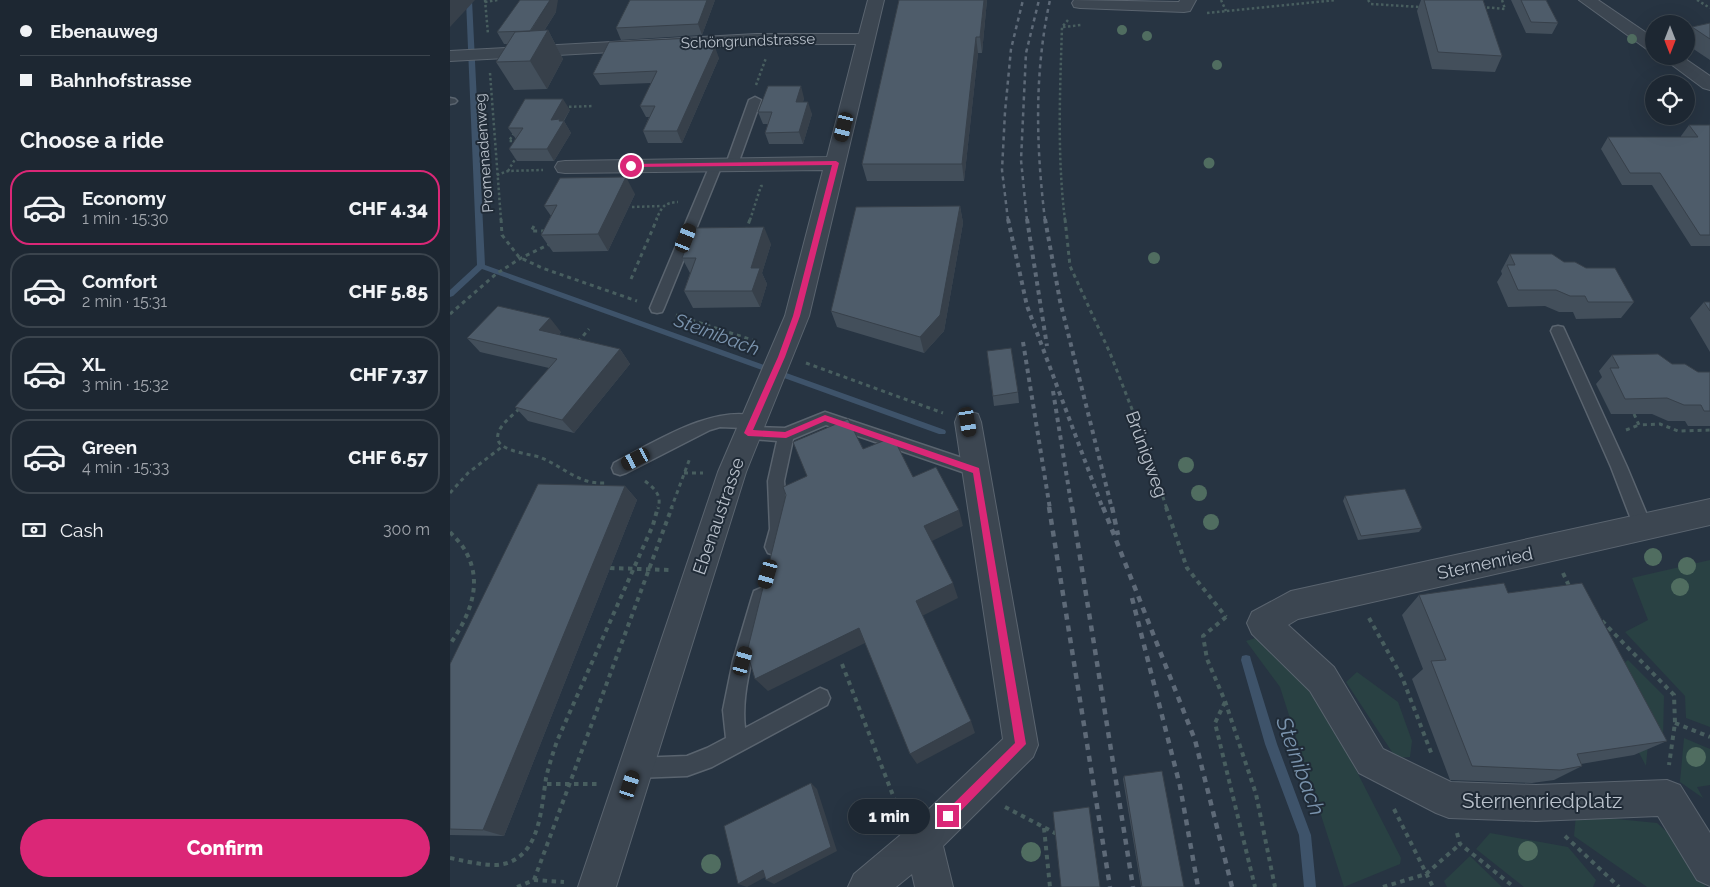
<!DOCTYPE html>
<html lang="en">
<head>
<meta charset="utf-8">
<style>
  :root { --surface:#1d2732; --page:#2a333e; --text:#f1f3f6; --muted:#a0a5ac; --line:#3b444d; --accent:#db2777 }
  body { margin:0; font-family:Raleway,sans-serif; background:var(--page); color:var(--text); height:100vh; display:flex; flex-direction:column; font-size:19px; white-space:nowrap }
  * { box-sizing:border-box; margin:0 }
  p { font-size:16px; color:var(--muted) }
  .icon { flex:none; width:28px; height:28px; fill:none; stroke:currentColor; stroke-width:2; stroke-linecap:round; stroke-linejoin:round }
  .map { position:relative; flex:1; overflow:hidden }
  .details { display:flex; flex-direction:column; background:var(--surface); width:450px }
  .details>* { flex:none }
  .guide { display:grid; align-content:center; height:110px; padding:0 20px; background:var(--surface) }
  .needle { width:32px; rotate:180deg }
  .tools { position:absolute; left:1195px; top:15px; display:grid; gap:10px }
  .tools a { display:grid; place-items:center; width:50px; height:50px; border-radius:50%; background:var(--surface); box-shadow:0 5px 20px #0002,0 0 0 1px var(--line); font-size:25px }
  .end { position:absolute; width:22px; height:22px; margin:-11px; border:6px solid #db2777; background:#fff; box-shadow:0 0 0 2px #fff }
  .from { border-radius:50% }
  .bubble { position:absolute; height:35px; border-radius:18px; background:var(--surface); box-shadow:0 5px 20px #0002,0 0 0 1px var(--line); font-size:16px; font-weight:800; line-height:35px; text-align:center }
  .car { position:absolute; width:15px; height:30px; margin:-15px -8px; border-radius:6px; box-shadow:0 0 4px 1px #0007; background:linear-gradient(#222 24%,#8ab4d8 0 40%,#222 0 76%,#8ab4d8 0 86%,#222 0) }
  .guide b { display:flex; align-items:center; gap:18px; height:48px; font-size:19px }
  .guide b+b { border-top:1px solid var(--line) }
  .guide i { width:12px; height:12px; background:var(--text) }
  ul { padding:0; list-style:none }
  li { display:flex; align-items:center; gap:15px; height:75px; margin:0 10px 8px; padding:0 10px; border:2px solid var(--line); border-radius:20px }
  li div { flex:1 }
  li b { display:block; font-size:19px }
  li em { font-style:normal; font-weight:800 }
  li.selected { border-color:var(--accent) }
  li>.icon { width:45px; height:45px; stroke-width:1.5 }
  h2 { padding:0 20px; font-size:22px; line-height:60px }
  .pay { display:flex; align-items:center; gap:12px; height:55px; padding:0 20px; font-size:19px }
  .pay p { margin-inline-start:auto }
  .button { display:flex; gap:10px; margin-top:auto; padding:10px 20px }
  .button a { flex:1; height:58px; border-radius:30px; background:var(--accent); color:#fff; font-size:20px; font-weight:800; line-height:58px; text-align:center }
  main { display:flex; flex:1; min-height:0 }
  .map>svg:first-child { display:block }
</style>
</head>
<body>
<main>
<section class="details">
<div class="guide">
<b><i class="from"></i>Ebenauweg</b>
<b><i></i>Bahnhofstrasse</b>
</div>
<h2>Choose a ride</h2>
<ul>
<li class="selected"><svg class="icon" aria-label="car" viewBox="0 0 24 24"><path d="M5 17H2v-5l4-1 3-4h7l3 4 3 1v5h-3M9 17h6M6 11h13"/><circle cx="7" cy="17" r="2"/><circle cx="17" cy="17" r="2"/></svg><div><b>Economy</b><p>1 min · 15:30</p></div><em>CHF 4.34</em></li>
<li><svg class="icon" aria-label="car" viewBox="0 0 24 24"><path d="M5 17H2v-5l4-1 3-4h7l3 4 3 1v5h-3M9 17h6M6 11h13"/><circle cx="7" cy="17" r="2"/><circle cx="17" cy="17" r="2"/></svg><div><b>Comfort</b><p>2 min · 15:31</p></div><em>CHF 5.85</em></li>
<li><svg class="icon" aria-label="car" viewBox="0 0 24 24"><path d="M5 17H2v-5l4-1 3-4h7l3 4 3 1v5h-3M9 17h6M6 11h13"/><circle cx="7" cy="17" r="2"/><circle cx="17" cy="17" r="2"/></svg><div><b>XL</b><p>3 min · 15:32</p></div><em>CHF 7.37</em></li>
<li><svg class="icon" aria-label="car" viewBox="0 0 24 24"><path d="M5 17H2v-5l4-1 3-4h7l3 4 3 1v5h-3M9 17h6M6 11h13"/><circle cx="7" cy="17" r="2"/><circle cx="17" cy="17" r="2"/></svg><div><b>Green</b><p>4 min · 15:33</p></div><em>CHF 6.57</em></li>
</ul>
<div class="pay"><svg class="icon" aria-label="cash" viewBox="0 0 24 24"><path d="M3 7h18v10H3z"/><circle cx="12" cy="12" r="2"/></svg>Cash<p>300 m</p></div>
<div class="button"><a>Confirm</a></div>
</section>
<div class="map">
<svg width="1260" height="887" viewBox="0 0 1260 887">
  <rect width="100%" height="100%" fill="#273442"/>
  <path fill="#294143" d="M1260,560V727L1236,718L1235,696L1175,632L1198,620L1182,578Z
    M1118,618L1171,665L1178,660L1214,696L1213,738L1199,733L1196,766Z
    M809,637L864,688L951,858L950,864L894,887L830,687L796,641Z
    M907,672L948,702L962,741L960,757L946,758L896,682Z
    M1234,738L1260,749V785L1247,787L1253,798L1230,782Z
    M1126,815L1207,823L1226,840L1256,887H1197L1124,836Z
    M1040,833L1118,847L1146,880L1143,887H1074L1026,849Z
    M1020,856L1052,887H997L994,881Z"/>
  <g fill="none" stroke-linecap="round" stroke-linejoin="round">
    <path fill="#3e536a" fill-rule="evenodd" d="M16,0H22L35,265L495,430L496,432L495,434H489L32,269L3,296L0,297V290L27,265Z
      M796,655L800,656L801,660L827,744L861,835L866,887H854L849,835L815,744L791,660L792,656Z"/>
    <defs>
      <path id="service" d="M305,97L311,100L288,164L282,168L278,167L276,164L299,100Z
        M0,98L5,99L7,101L5,103L0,104Z
        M266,161L272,165L214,308L212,312L207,313L202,312L200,308L260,165Z
        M1108,326L1113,327L1115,331L1177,467L1202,527L1199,532L1193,535L1187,532L1184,527L1161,467L1101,331L1103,327Z
        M375,412L533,465L535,470L533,475L527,477L376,425L343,439L334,481L338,529L330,553L324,555L318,553L315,547L320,529L318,481L327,441L292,438L290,433L293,428L270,427L260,430L176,473L170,475L164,473L162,468L164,463C204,443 264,403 309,417L311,422L307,427L335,428Z
        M311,588L318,591L320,597C309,637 290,686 295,728L370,688L377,691L380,698L377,705L262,767L237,776L186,778L179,775L176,768L179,761L186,758L237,756L257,748L276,738L273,710L283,661L302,597L304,591Z"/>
      <path id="minor" d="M418,0H434L359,316L296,472L166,887H128L268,472L335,316L373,170L115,173L108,172L105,167L108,162L115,161L377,157L406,44H306L0,61V51L306,34H409Z
        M624,0L729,2L730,0H746L740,11L734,12L630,8L624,7L622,3Z
        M518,411L528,414L531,422L588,745L583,757L493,846L503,887H465L462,874L446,887H398L404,874L460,827L553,739L505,422L508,414Z
        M1260,499V525L848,619L838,625L884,667L933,749L1001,782L1086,785L1217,780L1230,785L1260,833V886L1247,880L1208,816L1086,821L999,818L986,813L909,773L860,691L802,634L797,623L802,612L841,591Z"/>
      <path id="tertiary" d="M1129,0H1148L1204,38V51L1198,50Z
        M1210,56H1231L1260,76V90L1253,88Z"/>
    </defs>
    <use href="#service" stroke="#5a646f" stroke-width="3"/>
    <use href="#minor" stroke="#5a646f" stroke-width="2"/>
    <use href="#tertiary" stroke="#5a646f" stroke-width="2"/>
    <path stroke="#485e5f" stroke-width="2.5" stroke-dasharray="2.5 2.5" stroke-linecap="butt" d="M35,0L38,34
      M771,0L776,11
      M918,0L921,4L970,7
      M1247,0L1260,8
      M35,2L48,0
      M1032,7L1055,9L1052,0
      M757,13L886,0
      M613,27L631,25
      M40,73L51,220
      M306,85L316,58
      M114,107L143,106
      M64,133L59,141H68
      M58,171L67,156
      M47,175L58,171L93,170
      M182,207L212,206
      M206,220C212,207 213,203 228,202
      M300,220L311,186H313
      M615,220C607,156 610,91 612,27L618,20"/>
    <path stroke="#485e5f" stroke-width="3" stroke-dasharray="4 4" stroke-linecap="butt" d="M51,219L52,235L69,257L92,268L187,301
      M615,219L620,266L660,353L687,422L717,509
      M84,226L81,231H95
      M296,231L300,219
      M181,279L207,219
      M0,314L46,274L71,258L100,244
      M226,315L308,342
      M128,342L139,329
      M356,363L493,413
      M69,409C62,416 45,428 48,440C51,451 79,454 89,457C106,463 120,476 137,481C143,483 149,483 156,483
      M1184,414L1189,425L1210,424L1228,431L1260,430
      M1176,430L1189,425
      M234,473H253
      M195,481C205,489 212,495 208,509
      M0,493L18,473L53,446
      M221,509L240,458"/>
    <path stroke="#485e5f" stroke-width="4" stroke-dasharray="4.5 4.5" stroke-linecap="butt" d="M716,507L737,568L776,617
      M0,532C6,539 13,545 17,554C33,585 19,617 0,644
      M160,568L219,570
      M1113,573L1120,588
      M776,617L753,636L757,659L775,701L806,794L825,887
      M919,618L952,677L982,755
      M1152,621L1224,695L1225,723L1219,765
      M392,664L451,816
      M775,702L765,723L805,887
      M1225,723L1260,737
      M97,784H147
      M555,807L607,834
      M944,809L983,887
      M594,828L600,887
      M1007,833L1010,844L1064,887
      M1115,836L1169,887
      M0,858C15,861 30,865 45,865C90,863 91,810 96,778C99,765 103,753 107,741L203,525L208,507
      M84,880L222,507
      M67,887L84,880L114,882
      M933,887L976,874L1010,844"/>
    <use href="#service" fill="#3c4651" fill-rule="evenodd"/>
    <use href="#minor" fill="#3c4651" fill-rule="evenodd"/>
    <use href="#tertiary" fill="#3c4651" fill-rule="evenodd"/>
    <path stroke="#5e6a78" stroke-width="2.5" stroke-dasharray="4 4" stroke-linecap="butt" d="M558,220L552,170L555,112L561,49L573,0
      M577,220L571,160L576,53L589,0
      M595,220C586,146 584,73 600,0"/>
    <path stroke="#5e6a78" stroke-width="4" stroke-dasharray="4.5 4.5" stroke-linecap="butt" d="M558,219L577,306L653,509
      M577,219L597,346
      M595,219L610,301L662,509
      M573,342L600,509
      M603,391L622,509"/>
    <path stroke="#5e6a78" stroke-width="4.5" stroke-dasharray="6 6" stroke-linecap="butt" d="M599,507L660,887
      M622,507L683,887
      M653,507L745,740L782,887
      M662,507L668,535
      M682,598L730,786L748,887"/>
  </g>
  <g fill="#506d60">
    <circle cx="672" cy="30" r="5"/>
    <circle cx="697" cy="36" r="5"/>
    <circle cx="1182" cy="39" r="5"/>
    <circle cx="767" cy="65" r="5"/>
    <circle cx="759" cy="163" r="5.5"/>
    <circle cx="704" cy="258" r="6"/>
    <circle cx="736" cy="465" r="8"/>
    <circle cx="749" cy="493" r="8"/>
    <circle cx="761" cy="522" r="8"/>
    <circle cx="1203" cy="557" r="9"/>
    <circle cx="1237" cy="566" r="9"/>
    <circle cx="1230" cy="587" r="9"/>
    <circle cx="1246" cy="757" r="10"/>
    <circle cx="1078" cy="851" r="10"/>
    <circle cx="581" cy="852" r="10"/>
    <circle cx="261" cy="864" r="10"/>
  </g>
  <path fill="#434f5b" d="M265,0L252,35L171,40L166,28Z
    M449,0H537L532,53H528L514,181H417L412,164Z
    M971,0H1033L1052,56L1045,72L982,69L967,11Z
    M1061,0H1096L1108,23L1102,34L1076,33Z
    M106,12L94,31L98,30L113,59L97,89L64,90L46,62L58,44H54L47,32Z
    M1260,23V60L1236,44V35L1242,27Z
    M247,47L269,58L232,143H198L193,131L199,117H196L190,106L201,83L150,85L143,74Z
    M354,98L353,102L362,114L353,144H319L315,133L318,124H313L308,112Z
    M120,110L114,121L121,133L104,161H67L59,149L66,139L58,128Z
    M1239,125H1260V246H1241L1202,185H1172L1151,149L1158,137H1231V136Z
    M185,194L158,251L103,252L91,235L101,216L94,206Z
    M510,206L513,223L494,331L474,353L387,327L381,311Z
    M321,244L312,273L317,284L310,307L243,308L234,291L240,273L232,258Z
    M1060,254L1114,262L1184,302L1171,318L1126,319L1123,312H1109L1095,306L1058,307L1047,282L1052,274L1051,271Z
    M1254,302H1260V352L1240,318Z
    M111,332L109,335L170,349L180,364L124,433L78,421L65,407L99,368L30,352L17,338Z
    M537,351L568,392L569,403L544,406Z
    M1162,355L1222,364L1248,372H1260V426H1238L1235,421H1218L1202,414H1161L1146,384L1152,377L1149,371Z
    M175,486L187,500L54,836L0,835V664Z
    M895,496L972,528L969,532L908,540L893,501Z
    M1058,593L1217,741L1184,755L1131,764L1132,766L1104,780L1082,783L1000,780L962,679L973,669L952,615L969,595Z
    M674,776L734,887H691L673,779Z"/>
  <path fill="#37404a" d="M0,0H25L0,27Z
    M100,0H108L106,12L86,43L80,32Z
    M257,0H265L252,35L248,24Z
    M534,0H537L532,53L530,37Z
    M98,30L113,59L97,89L80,61Z
    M526,37L528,53L514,181L512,164Z
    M243,38L248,49L240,47Z
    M265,47L269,58L232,143L227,131Z
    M351,86L354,98L349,114L346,102Z
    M113,99L120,110L112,123L114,121L121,133L104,161L97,149L101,120Z
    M358,102L362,114L353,144L349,132Z
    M176,177L185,194L158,251L148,234Z
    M510,206L513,223L494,331L474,353L470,337Z
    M314,227L321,244L312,273L317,284L310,307L302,291L301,268Z
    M100,318L111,332L101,345L89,330Z
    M170,349L180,364L124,433L112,420Z
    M175,486L187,500L54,836L33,830Z
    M509,510L513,526L480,542L474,526Z
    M503,583L508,598L472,616L466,601Z
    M409,628L417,642L318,691L305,679Z
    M521,721L525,733L467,764L460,754Z
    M361,783L367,789L387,851L324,884L316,880Z
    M313,870L321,874L297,887L288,884Z"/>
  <path fill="#4e5c6a" stroke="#37404a" d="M70,0H100L80,31L47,32Z
    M180,0H257L248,24L166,28Z
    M449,0H534L530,37H526L512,164H412Z
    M974,0H1033L1052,56L988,52Z
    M1071,0H1096L1108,23L1081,22Z
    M1260,23V39L1242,27Z
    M98,30L80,61L46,62L65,32Z
    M243,38L240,47H265L227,131H193L205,106H190L207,71L143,74L159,42Z
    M318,86H351L346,102H358L349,132L315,133L322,112H308Z
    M75,99H113L101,120L110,119L109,121H114L97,149H59L73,128H58Z
    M1239,125H1260V235H1250L1210,173H1180L1158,137H1248Z
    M176,177L148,234L91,235L107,205L94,206L110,178Z
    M510,206L490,315L470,337L381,311L406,207Z
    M314,227L301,268H310L302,291H234L246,258H232L244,228Z
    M1060,254H1102L1114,262H1125L1136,268H1165L1184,302H1138L1135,296H1120L1106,290H1068L1057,265H1065Z
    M1254,302H1260V311Z
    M48,306L100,318L89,330L170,349L112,420L65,407L107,359L17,338Z
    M561,348L568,392L543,396L537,351Z
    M1208,354L1222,364H1235L1248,372H1260V411H1254L1251,405H1234L1217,398L1175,399L1160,368H1169L1162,355Z
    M398,419L413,449L443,437L463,477L486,467L509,510L474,526L503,583L466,601L521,721L460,754L409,628L305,679L297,652L336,495L333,487L357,476L343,442Z
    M88,484L175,486L33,830L0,829V664Z
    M955,489L972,528L911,536L895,496Z
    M1054,583L1058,593L1132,583L1217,741L1127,754L1132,766L1110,770L1022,766L981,661L996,660L969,595Z
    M712,771L734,887H692L674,776Z
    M361,783L381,847L316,880L313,870L288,884L274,826Z
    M639,807L650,887H611L603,812Z"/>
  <path fill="#db2777" d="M386,161L389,163L350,316L335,357L303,430L335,432L375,415L529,468L576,744L502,820L498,821L495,820L493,816L495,812L565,743L523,473L375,421L336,438L298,436L294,433L328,357L343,316L382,165L181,167L178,166L181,164Z"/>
  <g text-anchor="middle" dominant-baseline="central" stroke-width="4" stroke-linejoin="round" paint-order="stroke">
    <g font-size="15" fill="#b9c1cb" stroke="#202b37">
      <text transform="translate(298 41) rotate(-2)">Schöngrundstrasse</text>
      <text transform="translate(34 153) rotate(-94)">Promenadenweg</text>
    </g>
    <g font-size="18" fill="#b9c1cb" stroke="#202b37">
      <text transform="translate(697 454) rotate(70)">Brünigweg</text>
      <text transform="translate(268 516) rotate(-71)">Ebenaustrasse</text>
      <text transform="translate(1035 563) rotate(-12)">Sternenried</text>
    </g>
    <g font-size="19" font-style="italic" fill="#7a93ad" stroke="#202b37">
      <text transform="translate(267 334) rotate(20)">Steinibach</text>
    </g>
    <g font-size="21" fill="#b9c1cb" stroke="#202b37">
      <text x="1092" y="800">Sternenriedplatz</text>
    </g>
    <g font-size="22" font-style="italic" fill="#7a93ad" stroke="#202b37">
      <text transform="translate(851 766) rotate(70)">Steinibach</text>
    </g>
  </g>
</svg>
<div class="tools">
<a><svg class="needle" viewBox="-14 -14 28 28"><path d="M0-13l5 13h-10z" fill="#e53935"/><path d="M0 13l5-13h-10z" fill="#a0a5ac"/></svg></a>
<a><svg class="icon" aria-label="locate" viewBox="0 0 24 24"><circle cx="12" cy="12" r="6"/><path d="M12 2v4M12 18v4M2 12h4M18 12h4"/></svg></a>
</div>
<i class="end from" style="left:181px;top:166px"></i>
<i class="end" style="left:498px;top:816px"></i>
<div class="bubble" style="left:398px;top:799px;width:82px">1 min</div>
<i class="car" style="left:394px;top:127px;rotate:194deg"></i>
<i class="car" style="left:236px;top:238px;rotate:22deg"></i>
<i class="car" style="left:518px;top:422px;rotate:170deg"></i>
<i class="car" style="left:186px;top:459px;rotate:243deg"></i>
<i class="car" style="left:318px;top:574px;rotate:196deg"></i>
<i class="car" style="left:293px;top:661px;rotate:16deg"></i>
<i class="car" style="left:180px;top:785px;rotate:18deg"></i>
</div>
</main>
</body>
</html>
